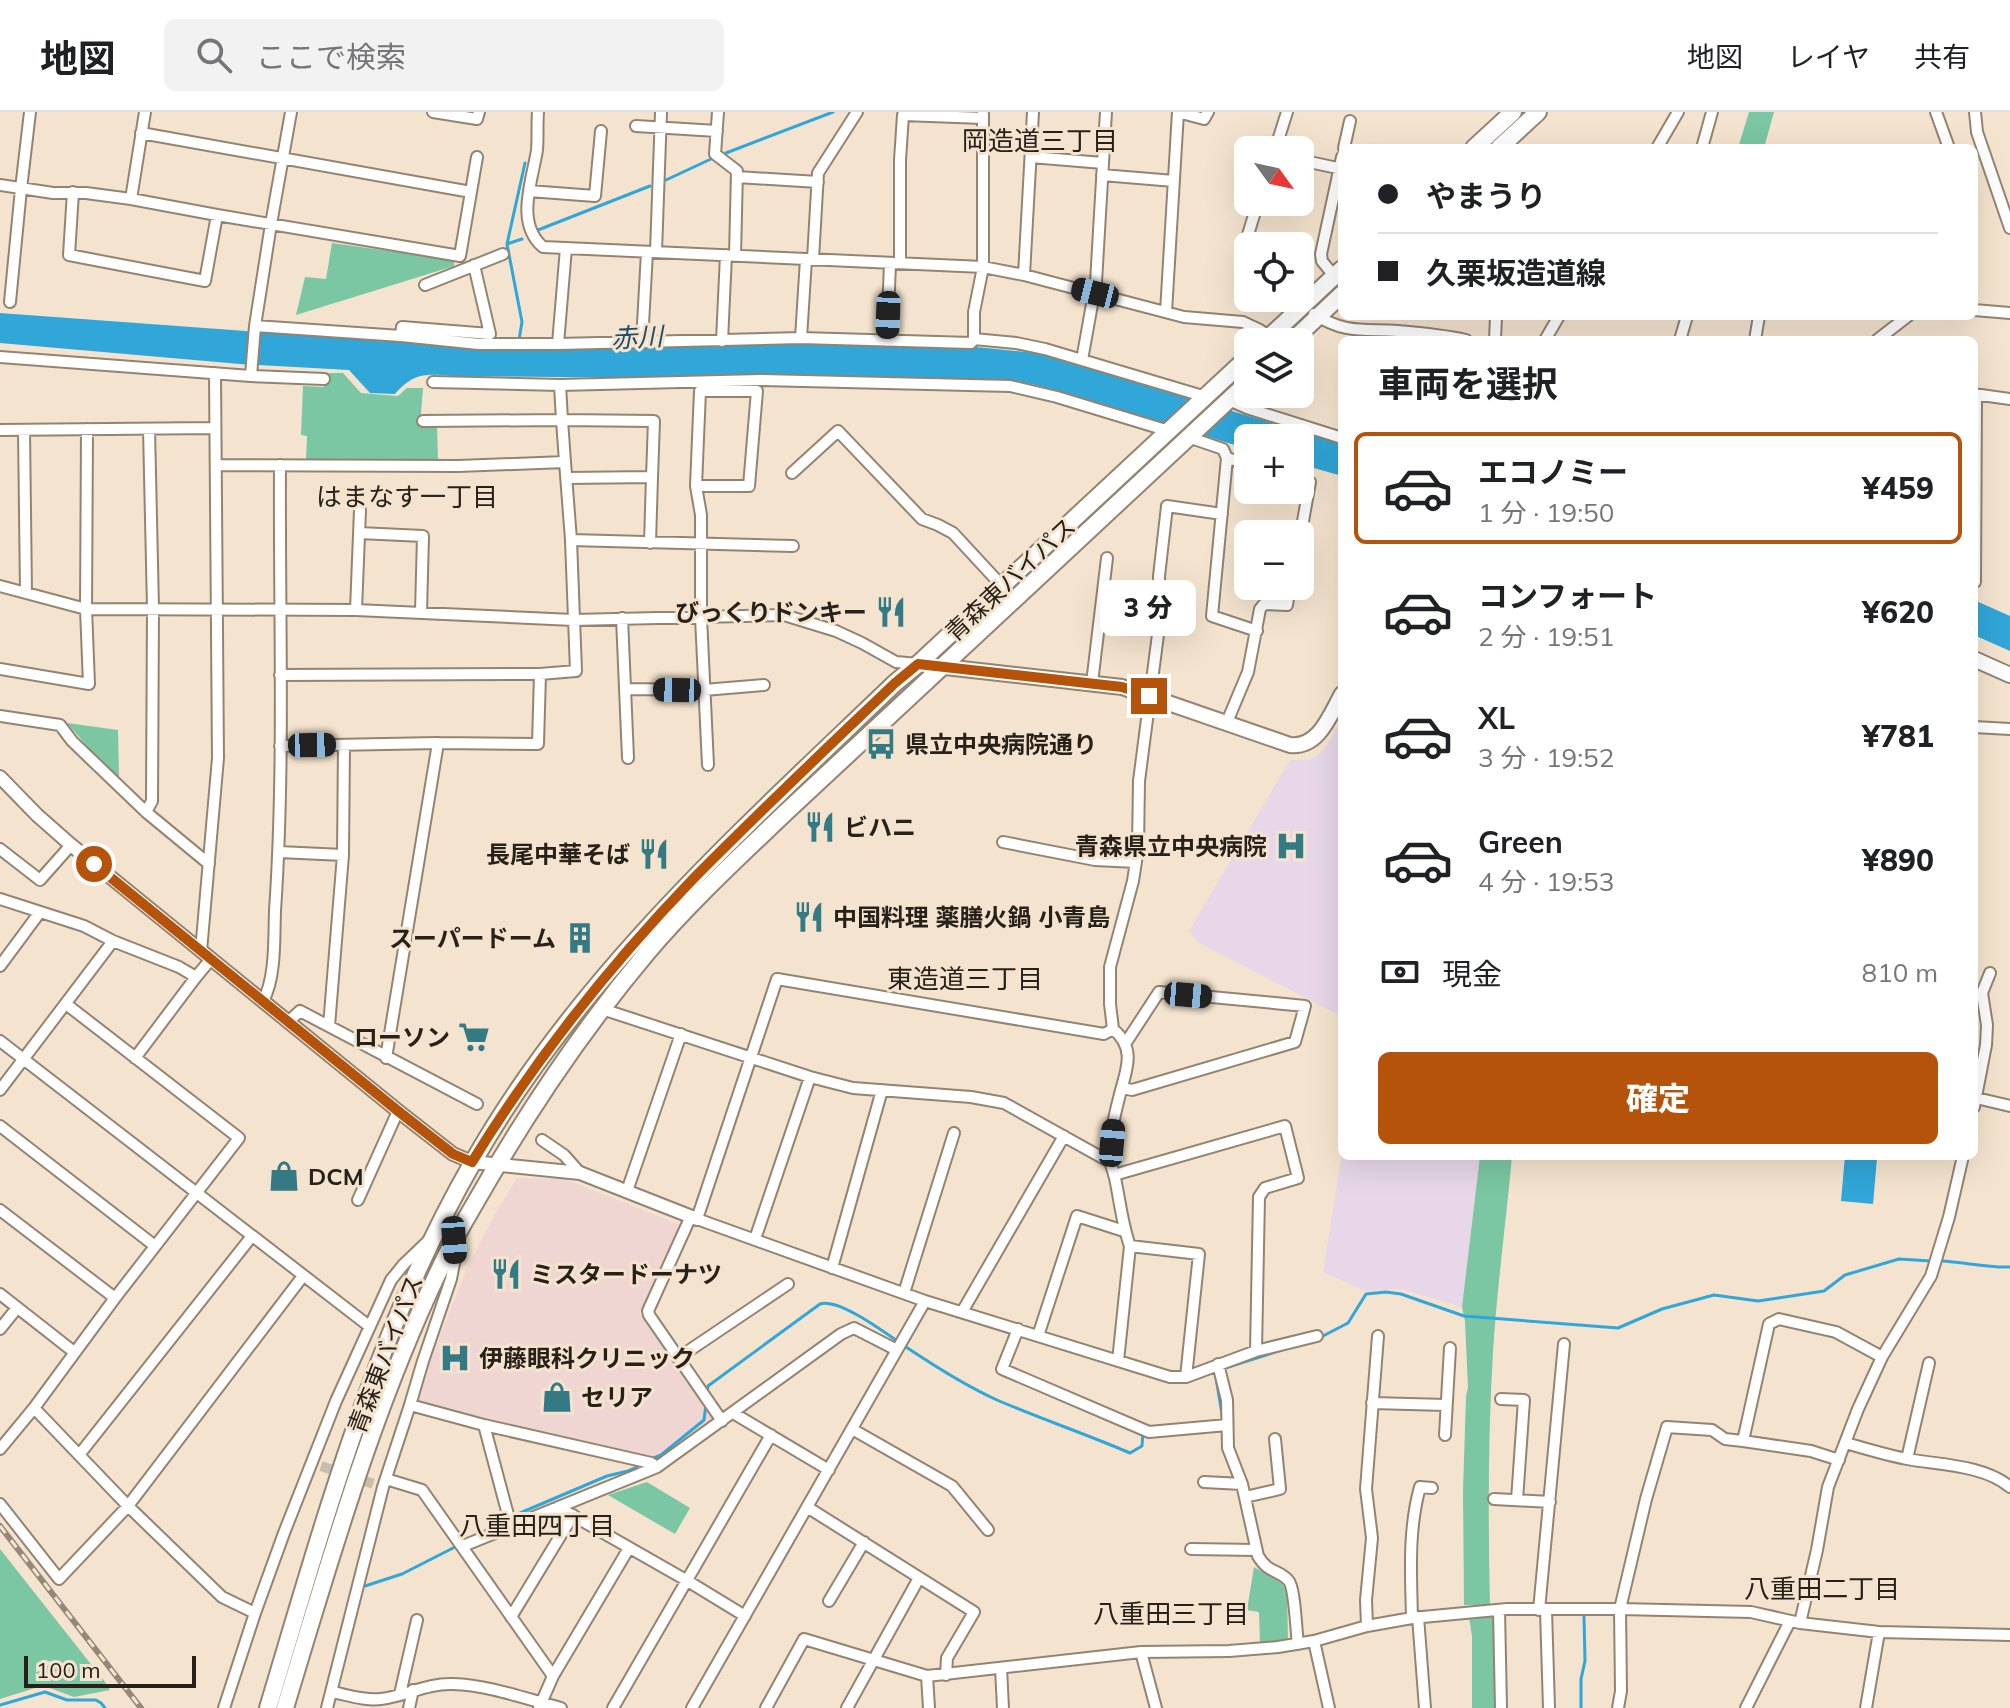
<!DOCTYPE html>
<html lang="ja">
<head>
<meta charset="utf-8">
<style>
  :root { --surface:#fff; --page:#f2f2f2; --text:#202124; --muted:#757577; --line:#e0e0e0; --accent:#b45309 }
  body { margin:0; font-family:Mulish,"Noto Sans JP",sans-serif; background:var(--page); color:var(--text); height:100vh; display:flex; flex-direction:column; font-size:30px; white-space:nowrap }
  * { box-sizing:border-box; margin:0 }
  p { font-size:26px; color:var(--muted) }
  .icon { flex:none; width:44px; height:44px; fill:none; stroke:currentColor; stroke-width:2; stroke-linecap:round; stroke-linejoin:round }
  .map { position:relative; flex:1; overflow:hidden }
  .drawer { position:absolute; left:1338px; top:224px; width:640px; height:824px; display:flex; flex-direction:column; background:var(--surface); border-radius:12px; box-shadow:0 8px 32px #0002 }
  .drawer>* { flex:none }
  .hud { position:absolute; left:1338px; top:32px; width:640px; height:176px; border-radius:12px; box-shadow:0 8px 32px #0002; display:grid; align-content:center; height:176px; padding:0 40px; background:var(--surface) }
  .needle { width:52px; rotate:123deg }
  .tools { position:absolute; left:1234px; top:24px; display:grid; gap:16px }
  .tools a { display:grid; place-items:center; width:80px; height:80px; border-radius:12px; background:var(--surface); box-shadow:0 8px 32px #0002; font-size:40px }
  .scale { position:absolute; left:24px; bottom:20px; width:172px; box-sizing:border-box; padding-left:8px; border:4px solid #272119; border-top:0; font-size:22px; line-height:28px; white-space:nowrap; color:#272119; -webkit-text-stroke:6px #f4e4cf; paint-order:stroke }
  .end { position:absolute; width:36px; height:36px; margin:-18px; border:10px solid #b45309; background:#fff; box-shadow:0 0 0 4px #fff }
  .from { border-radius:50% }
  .bubble { position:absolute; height:56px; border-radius:12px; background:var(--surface); box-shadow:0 8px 32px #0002; font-size:26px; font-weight:800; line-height:56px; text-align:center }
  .car { position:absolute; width:24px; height:48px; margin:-24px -12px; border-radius:10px; box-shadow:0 0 6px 2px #0007; background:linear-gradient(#222 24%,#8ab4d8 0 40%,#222 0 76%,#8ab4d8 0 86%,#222 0) }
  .hud b { display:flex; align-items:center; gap:28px; height:76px; font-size:30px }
  .hud b+b { border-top:2px solid var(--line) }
  .hud i { width:20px; height:20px; background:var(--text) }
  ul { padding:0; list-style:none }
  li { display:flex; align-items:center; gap:24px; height:112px; margin:0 16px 12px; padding:0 24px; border:4px solid transparent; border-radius:12px }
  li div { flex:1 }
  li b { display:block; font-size:30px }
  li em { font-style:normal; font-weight:800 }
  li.on { border-color:var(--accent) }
  li>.icon { width:72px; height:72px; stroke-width:1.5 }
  h2 { padding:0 40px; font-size:36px; line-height:96px }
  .pay { display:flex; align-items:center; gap:20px; height:88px; padding:0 40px; font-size:30px }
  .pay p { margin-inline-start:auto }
  .button { display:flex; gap:16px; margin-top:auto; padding:16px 40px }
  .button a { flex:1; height:92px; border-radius:12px; background:var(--accent); color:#fff; font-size:32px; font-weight:800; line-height:92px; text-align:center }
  header { display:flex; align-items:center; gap:48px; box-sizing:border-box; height:112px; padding:0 40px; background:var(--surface); border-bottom:2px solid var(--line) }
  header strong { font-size:38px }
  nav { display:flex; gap:44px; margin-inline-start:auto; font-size:28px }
  .search { width:560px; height:72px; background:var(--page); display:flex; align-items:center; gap:20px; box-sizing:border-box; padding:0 28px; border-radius:12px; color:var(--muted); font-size:30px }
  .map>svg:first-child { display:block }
</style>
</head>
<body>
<header>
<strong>地図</strong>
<div class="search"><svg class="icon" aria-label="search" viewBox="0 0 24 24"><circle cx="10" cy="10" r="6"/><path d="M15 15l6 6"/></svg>ここで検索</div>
<nav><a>地図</a><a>レイヤ</a><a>共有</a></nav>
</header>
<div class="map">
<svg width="2010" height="1596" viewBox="0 0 2010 1596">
  <rect width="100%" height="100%" fill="#f4e4cf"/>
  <path fill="#f0d6d2" d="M517,1066L565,1067L681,1113L640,1201L714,1307L660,1346L592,1334L421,1292L416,1284L467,1156L494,1104Z"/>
  <path fill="#e7d7e9" d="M1342,607V917L1339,903L1199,831L1189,819L1290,648H1308L1316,644L1324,638Z
    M1342,1041V1044H1480L1462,1195L1401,1177L1365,1179L1323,1160Z"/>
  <path fill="#7bc6a3" d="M1749,0H1774L1764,36H1738Z
    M332,131L454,148V154L296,203L305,165L326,167Z
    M327,261H343L361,281L398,284L407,276H423L420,314L437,315L438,347L306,348L307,324L301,323L303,274L324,275Z
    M67,611L118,618L119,666L94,642Z
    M1480,1044H1512C1506,1110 1497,1175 1493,1240C1488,1324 1488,1408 1490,1493H1464L1463,1378L1466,1285L1468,1275L1465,1209L1462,1195Z
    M647,1370L690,1396L675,1422L608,1383Z
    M0,1437L105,1570L110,1578L74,1585L47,1575L35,1576L0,1587Z
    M1254,1455L1277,1468L1287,1477L1288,1530L1260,1531L1259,1500L1247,1498Z
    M1493,1504L1497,1596H1472V1524L1469,1505Z"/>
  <path fill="#31a6d8" d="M0,201L493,237L805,231L976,235L1037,241L1342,332V364L1300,352V326H1248V337L1040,274L1012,268L730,262L648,266L453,264C425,262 415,260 395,282L370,281L349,258L240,252L0,231Z
    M1974,488L2010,504V539L1974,523Z
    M1845,1044L1877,1046L1873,1092L1841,1089Z"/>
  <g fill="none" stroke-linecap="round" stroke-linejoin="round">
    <path stroke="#31a6d8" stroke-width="3" d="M726,41L833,0
      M666,68L711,47
      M538,118L650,74
      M507,132L522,127
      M519,228L522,210L507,132L525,51
      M1941,1149C1964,1150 1987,1156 2010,1155
      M1321,1225L1348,1211L1366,1182L1386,1180L1401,1182L1464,1204L1618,1216L1662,1197L1714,1183L1758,1189L1824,1179L1845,1163L1899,1147L1931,1149
      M1222,1257L1291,1235
      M1215,1260L1223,1308
      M707,1281L708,1274L820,1192C840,1186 888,1223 906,1235C933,1253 968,1275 997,1288C1041,1307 1086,1322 1130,1341L1142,1334L1143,1321
      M649,1348L661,1343L704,1308L706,1292
      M513,1404L607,1364L628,1359L643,1352
      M481,1421L506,1408
      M365,1474L402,1462L457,1434
      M0,1593L45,1580L67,1588H96L101,1591L105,1596
      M1581,1596V1567L1585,1549L1584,1504"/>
    <path stroke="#cbbdab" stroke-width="10" stroke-dasharray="10 5" stroke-linecap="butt" d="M321,1354L374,1372"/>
    <defs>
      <path id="minor" d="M433,0L477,7L479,0
        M538,0C537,13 538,26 537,38C532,70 515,111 543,135L983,155L1024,163L1184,205L1243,210L1260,218L1277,230
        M718,0L715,42L737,59L735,144
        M1178,0L1204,7L1208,0
        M1936,0L1949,36
        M1975,0L1977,20L2010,116
        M636,14L717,19
        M141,21L471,80
        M1344,36L1350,9
        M1657,36L1678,0
        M1702,36L1712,0
        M1275,38L1287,0
        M1031,45L1103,51
        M1300,48L1342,57
        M1102,63L1174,69
        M737,65L818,70
        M0,73L53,81H86L131,87L217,103L460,144L477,45
        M529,79L595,84L601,19
        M73,80L69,143L205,169L217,103
        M131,87L145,0
        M1247,126L1258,90
        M656,140L661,0
        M813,147L818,61L857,0
        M900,151V48L903,3L983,6
        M1024,163L1033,0
        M1334,164L1322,149L1321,142L1342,45
        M425,173L503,142
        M10,190L21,77L30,0
        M1974,198L2010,201
        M1166,200L1178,0
        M1314,202C1345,222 1363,217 1398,219C1421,221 1443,223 1466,228
        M255,214L401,224L479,232H558L801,226L971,231L974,227L1016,231L1045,237L1206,285
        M401,224L402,215L490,222L474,153
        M801,226L806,147
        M974,227V200L983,155V2
        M1495,228L1496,204
        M1545,228L1559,204
        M1680,228L1687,204
        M1755,228L1759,204
        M1877,228L1908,204
        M722,229L726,143
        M887,229L890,151
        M642,230L647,140
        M558,232L566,136
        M0,245L251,264L324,267
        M1082,248L1096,170L1106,0
        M251,264L255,214L271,112L291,0
        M433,270L560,273L761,268L1010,274L1057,285L1169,319
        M1974,282L2010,287
        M1229,288L1247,296L1342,326
        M423,309L562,308L560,273
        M0,318L214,316
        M24,318L26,481
        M1188,325L1223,337L1227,346L1248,352
        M1227,346L1212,504L1257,519
        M565,350L562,308L654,309L652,365L567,366
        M216,353L458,354L565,350L571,428L576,559L540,562L538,632L438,631L280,634
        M792,361L838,319L922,407L938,413L953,421L1002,474
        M1300,367L1310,370L1300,426
        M696,374H749L757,279H700L696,374L701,403V505L708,653
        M359,421L423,424L421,500
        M571,428L793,434
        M650,431L652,365
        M1975,470L1976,282
        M0,474L86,497L356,498L573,508L784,503L836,519L862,531L896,550L918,552
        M356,498L360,398
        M622,506L628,646
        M0,557L89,572L86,497L87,317
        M280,563L540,562
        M1092,571L1107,446
        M625,577L704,578L764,573
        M0,604L60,613L72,629L146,700L209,752
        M1227,610L1248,560L1260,497L1264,492L1287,493L1290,474
        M1974,615L2010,617
        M146,700L152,689L153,496L149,317
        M1003,730L1095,748L1136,750
        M0,737L40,768L71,733
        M279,740L343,743
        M0,787L84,814L113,829L179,855L196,865L211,847
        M201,839L218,646L215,261
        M0,854L40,800
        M263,889C276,866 274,825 275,799C285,651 279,501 280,353
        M602,897L810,965L853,976L971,985L1004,991L1110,1050
        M288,910L300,899L477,992
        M329,914L343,743L344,633
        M1113,917L1104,922L777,867L697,1107L925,1189L1170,1265H1186L1256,1239L1317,1224
        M0,929L369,1214
        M135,946L196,865
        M386,946L438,631
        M1122,976L1132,978L1295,930L1305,894L1159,880L1125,932
        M0,978L113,829
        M1976,986L2010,994
        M1974,995L1986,933L1987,913L1982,881L1990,861
        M0,1014L155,1134
        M542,1028L564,1043L580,1061
        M1114,1063L1285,1014L1298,1066L1265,1076L1259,1085L1256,1239
        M627,1079L681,922
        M358,1088L398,999
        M0,1098L115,1186
        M691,1104L648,1199L649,1203L722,1309
        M755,1127L810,965
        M1130,1134L1199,1142L1186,1265
        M832,1156L882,978
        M904,1181L954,1021
        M0,1182L74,1240
        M962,1200L1064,1024
        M0,1217L17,1196
        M1018,1217L1002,1257L1149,1320L1227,1313
        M1038,1224L1077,1104L1124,1119
        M678,1246L788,1172
        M1118,1249L1130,1134C1122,1112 1120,1089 1115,1066C1114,1061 1111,1054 1110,1048C1109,1028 1114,1005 1119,986C1125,960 1138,938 1113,917L1110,892V855L1133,769L1138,736L1139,669L1160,507L1159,464L1167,394L1222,402
        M1218,1252L1227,1288L1228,1336L1242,1372L1258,1444C1269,1462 1276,1456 1288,1468C1295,1474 1296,1519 1298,1532
        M1501,1287L1524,1288L1517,1388
        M1372,1291L1446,1293
        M410,1293L484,1313L651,1351L657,1355
        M34,1296L128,1394L222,1485L255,1501
        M733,1301L829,1358
        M484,1313L511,1414
        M852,1317L952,1374L988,1418
        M1445,1323L1450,1236
        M1743,1329L1811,1339L1839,1348
        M1846,1331C1866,1337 1887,1343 1907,1347C1940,1353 1984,1353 2010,1375
        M0,1337L34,1296L115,1186L239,1026L66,892
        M79,1343L252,1124
        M1907,1347L1929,1251
        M386,1367L422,1378L553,1564L539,1596
        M1204,1370L1242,1372
        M1245,1385L1280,1377L1275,1327
        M1494,1387L1550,1390
        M0,1392L59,1467L128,1394L303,1164
        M558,1395L686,1468L745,1504
        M807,1395L974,1500L947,1546L946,1563
        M463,1434L657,1355L841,1222L854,1216L897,1238
        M1191,1437L1256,1438
        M829,1489L864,1430
        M1499,1498L1501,1596
        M1539,1498L1564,1232
        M1546,1498L1549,1596
        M511,1505L573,1403
        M1418,1505L1425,1596
        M1412,1506C1411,1462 1408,1418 1420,1375L1432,1376
        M1800,1511L1817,1438L1828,1375L1858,1297L1882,1245L1931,1164L1949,1105L1963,1044
        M1367,1514L1366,1488L1372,1426L1366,1377L1378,1224
        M1314,1529L1329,1596
        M1141,1540L1156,1596
        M1001,1556L1003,1596
        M553,1564L629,1436
        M927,1564L929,1596
        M332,1580C348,1583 365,1589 381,1587C406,1584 427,1571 453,1572C489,1573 526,1587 561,1596
        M400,1582L417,1508
        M224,1596L255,1501L284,1421L336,1289L391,1168L404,1152L427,1130
        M327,1596L383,1375L410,1293L423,1249L451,1167L455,1146L454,1130
        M409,1596L413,1578
        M613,1596L771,1323
        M692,1596L925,1189
        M766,1596L804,1527L927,1564L1141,1540L1229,1539L1278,1535L1314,1529L1367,1514L1412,1506L1507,1497H1620L1751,1500L1800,1511L1879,1520L2010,1523
        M847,1596L919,1466
        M1618,1596L1621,1579L1620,1497L1646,1387L1667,1315L1712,1318L1725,1327L1743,1329L1769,1212L1779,1207L1836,1220L1882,1245
        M1746,1596L1790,1509
        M1866,1596L1879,1520"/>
      <path id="tertiary" d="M0,665L37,703L71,733L398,999L453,1042L472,1050L580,1061L697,1107"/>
      <path id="secondary" d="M1974,547L2010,563
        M918,552L1122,575L1290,633C1319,636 1330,603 1342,582"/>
      <path id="trunk" d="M1474,36L1513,0
        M1499,36L1538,0
        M1264,230L1342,157
        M1291,230L1342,182
        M268,1596C324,1410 375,1220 473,1050C579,863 742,718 895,571L918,552L1248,245
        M285,1596C331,1444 375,1289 445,1146C454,1127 464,1110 474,1093C525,1003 579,922 645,843C688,792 737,747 785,701L1248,270"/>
    </defs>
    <use href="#minor" stroke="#938471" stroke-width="14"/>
    <use href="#tertiary" stroke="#938471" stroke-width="16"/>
    <use href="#secondary" stroke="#938471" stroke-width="18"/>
    <use href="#trunk" stroke="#938471" stroke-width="20"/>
    <use href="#minor" stroke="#fff" stroke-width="10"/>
    <use href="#tertiary" stroke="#fff" stroke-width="12"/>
    <use href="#secondary" stroke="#fff" stroke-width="14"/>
    <use href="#trunk" stroke="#fff" stroke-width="16"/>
    <defs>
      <path id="rail" d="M0,1414L141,1596"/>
    </defs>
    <use href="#rail" stroke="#938879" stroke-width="6"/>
    <use href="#rail" stroke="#f4e4cf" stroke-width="3" stroke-dasharray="9" stroke-linecap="butt"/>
  </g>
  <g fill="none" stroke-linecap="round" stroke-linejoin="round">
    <path stroke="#b45309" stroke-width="10" d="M94,752L398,999L453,1042L472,1050C535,948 610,853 693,767C759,700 827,636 895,571L918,552L1122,575L1149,584"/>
  </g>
  <defs>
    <symbol id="restaurant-bare" viewBox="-9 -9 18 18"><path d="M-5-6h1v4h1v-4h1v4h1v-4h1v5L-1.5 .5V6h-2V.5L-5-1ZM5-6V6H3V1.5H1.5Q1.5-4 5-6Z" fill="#337a85" stroke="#f4e4cf" stroke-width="2.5" paint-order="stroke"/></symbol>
    <symbol id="bus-bare" viewBox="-9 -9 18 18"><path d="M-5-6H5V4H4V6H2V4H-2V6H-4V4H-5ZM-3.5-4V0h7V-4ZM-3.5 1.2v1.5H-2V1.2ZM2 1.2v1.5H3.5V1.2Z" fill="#337a85" stroke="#f4e4cf" stroke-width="2.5" paint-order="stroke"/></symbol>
    <symbol id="hospital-bare" viewBox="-9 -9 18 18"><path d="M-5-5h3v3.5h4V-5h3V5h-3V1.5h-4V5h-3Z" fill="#337a85" stroke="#f4e4cf" stroke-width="2.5" paint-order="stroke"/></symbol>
    <symbol id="building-bare" viewBox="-9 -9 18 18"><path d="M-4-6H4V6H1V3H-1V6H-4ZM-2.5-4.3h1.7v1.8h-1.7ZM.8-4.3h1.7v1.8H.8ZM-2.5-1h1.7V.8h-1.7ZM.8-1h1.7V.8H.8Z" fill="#337a85" stroke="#f4e4cf" stroke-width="2.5" paint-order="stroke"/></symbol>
    <symbol id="supermarket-bare" viewBox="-9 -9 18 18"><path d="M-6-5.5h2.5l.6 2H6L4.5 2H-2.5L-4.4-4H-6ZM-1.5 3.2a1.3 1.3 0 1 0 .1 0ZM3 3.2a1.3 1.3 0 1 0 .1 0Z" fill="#337a85" stroke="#f4e4cf" stroke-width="2.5" paint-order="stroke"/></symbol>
    <symbol id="shop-bare" viewBox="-9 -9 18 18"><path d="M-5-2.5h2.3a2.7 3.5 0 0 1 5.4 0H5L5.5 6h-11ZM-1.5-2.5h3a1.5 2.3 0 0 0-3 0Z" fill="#337a85" stroke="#f4e4cf" stroke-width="2.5" paint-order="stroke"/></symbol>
  </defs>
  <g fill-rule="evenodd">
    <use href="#restaurant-bare" x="869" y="478" width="44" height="44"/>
    <use href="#bus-bare" x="859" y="610" width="44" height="44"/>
    <use href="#restaurant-bare" x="798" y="693" width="44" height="44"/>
    <use href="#hospital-bare" x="1269" y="712" width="44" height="44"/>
    <use href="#restaurant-bare" x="632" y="720" width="44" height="44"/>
    <use href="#restaurant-bare" x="787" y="783" width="44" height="44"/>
    <use href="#building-bare" x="558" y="804" width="44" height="44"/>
    <use href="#supermarket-bare" x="452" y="903" width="44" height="44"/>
    <use href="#shop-bare" x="262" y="1042" width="44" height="44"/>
    <use href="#restaurant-bare" x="484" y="1140" width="44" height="44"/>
    <use href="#hospital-bare" x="433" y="1224" width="44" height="44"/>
    <use href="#shop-bare" x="535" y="1263" width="44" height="44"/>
  </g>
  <g text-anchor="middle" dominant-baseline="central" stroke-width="6" stroke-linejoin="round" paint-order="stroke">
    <g font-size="24" fill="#272119" stroke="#f4e4cf">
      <text transform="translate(1010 467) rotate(-43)">青森東バイパス</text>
      <text transform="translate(385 1242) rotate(-69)">青森東バイパス</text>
    </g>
    <g font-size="24" font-weight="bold" fill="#272119" stroke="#f4e4cf" text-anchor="start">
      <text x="867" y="500" text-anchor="end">びっくりドンキー</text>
      <text x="905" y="632">県立中央病院通り</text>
      <text x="844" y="715">ビハニ</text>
      <text x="1267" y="734" text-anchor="end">青森県立中央病院</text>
      <text x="630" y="742" text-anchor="end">長尾中華そば</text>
      <text x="833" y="805">中国料理 薬膳火鍋 小青島</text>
      <text x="556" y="826" text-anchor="end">スーパードーム</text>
      <text x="450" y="925" text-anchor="end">ローソン</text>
      <text x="308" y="1064">DCM</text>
      <text x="530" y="1162">ミスタードーナツ</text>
      <text x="479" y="1246">伊藤眼科クリニック</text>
      <text x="581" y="1285">セリア</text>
    </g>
    <g font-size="26" fill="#272119" stroke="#f4e4cf">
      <text x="1040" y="28">岡造道三丁目</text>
      <text x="407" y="384">はまなす一丁目</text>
      <text x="965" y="866">東造道三丁目</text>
      <text x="537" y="1413">八重田四丁目</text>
      <text x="1822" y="1476">八重田二丁目</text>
      <text x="1171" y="1501">八重田三丁目</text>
    </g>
    <g font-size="26" font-style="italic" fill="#224f65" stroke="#f4e4cf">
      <text transform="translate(637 225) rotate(-3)">赤川</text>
    </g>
  </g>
</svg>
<div class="tools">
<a><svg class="needle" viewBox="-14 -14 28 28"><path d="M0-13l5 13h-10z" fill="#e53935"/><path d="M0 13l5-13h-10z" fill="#757577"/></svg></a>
<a><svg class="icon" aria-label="locate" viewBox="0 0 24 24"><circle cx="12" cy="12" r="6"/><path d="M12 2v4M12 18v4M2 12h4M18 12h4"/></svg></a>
<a><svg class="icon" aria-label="layers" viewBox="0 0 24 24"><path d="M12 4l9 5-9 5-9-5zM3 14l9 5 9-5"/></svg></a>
<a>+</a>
<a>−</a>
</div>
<div class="scale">100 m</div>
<i class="end from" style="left:94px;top:752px"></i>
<i class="end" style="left:1149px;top:584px"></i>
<div class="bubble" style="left:1100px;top:468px;width:96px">3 分</div>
<i class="car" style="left:1095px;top:181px;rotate:284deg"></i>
<i class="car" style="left:888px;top:203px;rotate:182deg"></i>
<i class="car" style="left:677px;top:578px;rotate:271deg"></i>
<i class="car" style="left:312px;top:633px;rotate:89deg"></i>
<i class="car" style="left:1188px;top:883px;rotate:95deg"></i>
<i class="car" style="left:1112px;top:1031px;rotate:5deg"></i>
<i class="car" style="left:454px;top:1128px;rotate:176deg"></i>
<div class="hud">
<b><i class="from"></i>やまうり</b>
<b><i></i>久栗坂造道線</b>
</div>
<section class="drawer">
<h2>車両を選択</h2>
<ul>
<li class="on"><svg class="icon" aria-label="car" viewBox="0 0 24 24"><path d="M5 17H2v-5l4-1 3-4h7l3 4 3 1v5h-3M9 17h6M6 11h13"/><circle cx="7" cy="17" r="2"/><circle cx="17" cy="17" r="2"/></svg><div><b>エコノミー</b><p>1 分 · 19:50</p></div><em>¥459</em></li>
<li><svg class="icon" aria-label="car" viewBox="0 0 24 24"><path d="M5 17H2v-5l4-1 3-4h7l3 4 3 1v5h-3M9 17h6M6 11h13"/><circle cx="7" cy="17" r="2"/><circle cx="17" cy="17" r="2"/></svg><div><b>コンフォート</b><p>2 分 · 19:51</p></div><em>¥620</em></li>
<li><svg class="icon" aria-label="car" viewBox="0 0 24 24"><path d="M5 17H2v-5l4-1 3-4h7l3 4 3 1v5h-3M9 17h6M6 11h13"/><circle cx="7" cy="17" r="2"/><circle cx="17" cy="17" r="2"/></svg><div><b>XL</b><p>3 分 · 19:52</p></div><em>¥781</em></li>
<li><svg class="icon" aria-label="car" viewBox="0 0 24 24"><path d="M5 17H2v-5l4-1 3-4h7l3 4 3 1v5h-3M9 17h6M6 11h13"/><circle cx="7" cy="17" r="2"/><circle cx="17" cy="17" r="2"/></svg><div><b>Green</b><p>4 分 · 19:53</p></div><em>¥890</em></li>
</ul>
<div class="pay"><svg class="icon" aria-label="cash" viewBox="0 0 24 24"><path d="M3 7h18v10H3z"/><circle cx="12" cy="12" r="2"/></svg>現金<p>810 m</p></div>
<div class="button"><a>確定</a></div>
</section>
</div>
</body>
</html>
